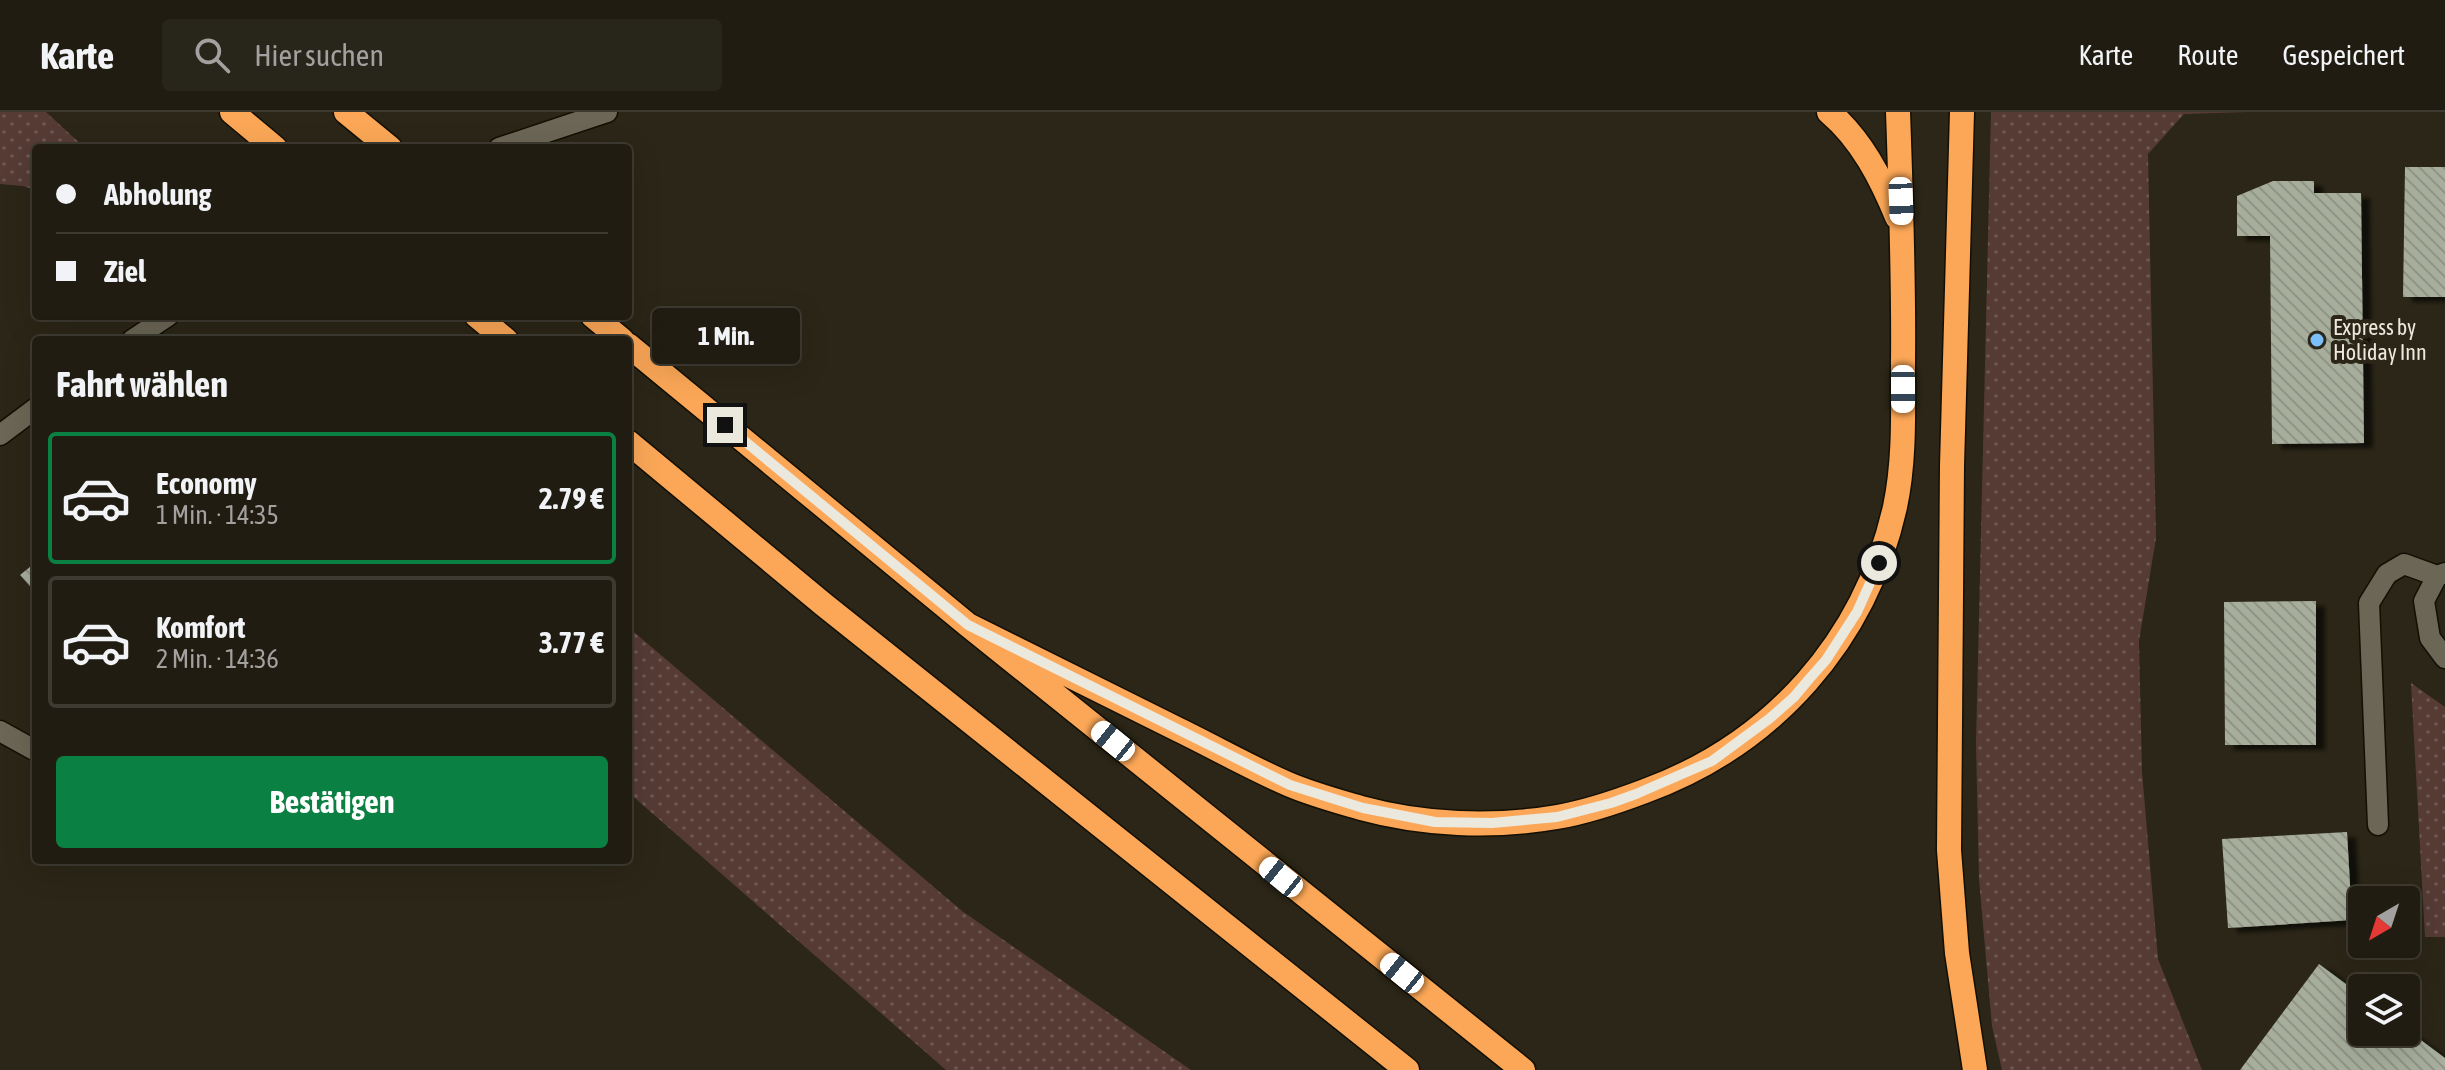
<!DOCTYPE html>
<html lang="de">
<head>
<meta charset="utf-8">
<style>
  :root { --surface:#201c11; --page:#28251a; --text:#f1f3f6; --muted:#a2a19f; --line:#3d3a31; --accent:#0b8043 }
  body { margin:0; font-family:"Asap Condensed",sans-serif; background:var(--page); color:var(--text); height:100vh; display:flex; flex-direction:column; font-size:30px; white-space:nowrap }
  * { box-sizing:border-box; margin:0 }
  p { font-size:26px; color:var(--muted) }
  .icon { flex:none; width:44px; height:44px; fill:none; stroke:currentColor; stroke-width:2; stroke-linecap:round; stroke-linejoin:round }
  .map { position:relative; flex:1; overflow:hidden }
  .sheet { position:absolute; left:32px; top:224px; width:600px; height:528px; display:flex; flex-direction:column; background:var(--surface); border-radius:8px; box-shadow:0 8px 32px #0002,0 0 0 2px var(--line) }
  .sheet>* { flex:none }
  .banner { position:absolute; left:32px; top:32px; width:600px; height:176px; border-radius:8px; box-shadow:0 8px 32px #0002,0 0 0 2px var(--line); display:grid; align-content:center; height:176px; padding:0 24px; background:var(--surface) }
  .needle { width:52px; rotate:219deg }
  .controls { position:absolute; left:2348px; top:774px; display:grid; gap:16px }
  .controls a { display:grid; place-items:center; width:72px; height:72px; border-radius:8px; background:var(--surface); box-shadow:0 8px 32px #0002,0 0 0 2px var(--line); font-size:40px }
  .end { position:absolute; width:36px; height:36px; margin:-18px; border:10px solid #ebe8de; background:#111; box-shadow:0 0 0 4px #111 }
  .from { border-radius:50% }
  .bubble { position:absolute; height:56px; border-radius:8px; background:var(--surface); box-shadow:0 8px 32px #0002,0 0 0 2px var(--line); font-size:26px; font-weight:700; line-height:56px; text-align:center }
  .car { position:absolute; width:24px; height:48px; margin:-24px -12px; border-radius:10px; box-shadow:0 0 6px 2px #0007; background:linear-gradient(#fff 24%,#345 0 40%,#fff 0 76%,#345 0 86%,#fff 0) }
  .banner b { display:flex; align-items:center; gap:28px; height:76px; font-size:30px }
  .banner b+b { border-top:2px solid var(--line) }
  .banner i { width:20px; height:20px; background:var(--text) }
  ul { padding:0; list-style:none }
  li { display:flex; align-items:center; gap:24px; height:132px; margin:0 16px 12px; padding:0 8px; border:4px solid var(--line); border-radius:8px }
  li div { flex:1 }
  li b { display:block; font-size:30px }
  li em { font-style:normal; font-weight:700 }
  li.selected { border-color:var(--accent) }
  li>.icon { width:72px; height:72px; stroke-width:1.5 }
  h2 { padding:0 24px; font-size:36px; line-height:96px }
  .cta { display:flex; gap:16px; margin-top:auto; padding:16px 24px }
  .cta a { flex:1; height:92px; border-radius:8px; background:var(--accent); color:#fff; font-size:32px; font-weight:700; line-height:92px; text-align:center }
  header { display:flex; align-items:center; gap:48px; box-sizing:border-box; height:112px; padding:0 40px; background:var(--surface); border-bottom:2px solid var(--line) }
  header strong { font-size:38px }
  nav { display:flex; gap:44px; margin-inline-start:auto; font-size:28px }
  .search { width:560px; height:72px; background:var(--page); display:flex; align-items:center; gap:20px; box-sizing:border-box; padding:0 28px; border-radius:8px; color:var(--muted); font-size:30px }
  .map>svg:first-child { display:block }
</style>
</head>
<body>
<header>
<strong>Karte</strong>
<div class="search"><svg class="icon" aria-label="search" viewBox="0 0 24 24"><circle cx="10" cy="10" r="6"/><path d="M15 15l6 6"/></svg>Hier suchen</div>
<nav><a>Karte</a><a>Route</a><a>Gespeichert</a></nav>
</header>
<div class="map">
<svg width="2445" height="958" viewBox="0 0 2445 958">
  <defs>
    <pattern id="grass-dots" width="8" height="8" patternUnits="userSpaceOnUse" patternTransform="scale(2)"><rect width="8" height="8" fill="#563b35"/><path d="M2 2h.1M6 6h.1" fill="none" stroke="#6e5752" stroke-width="1.8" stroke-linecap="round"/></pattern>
    <pattern id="building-back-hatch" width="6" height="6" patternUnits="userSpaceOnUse" patternTransform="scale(2)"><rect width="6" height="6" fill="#a7ae9c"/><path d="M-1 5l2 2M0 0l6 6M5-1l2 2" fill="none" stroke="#8f9486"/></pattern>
    <filter id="shadow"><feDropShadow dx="9" dy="5" stdDeviation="2" flood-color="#0009"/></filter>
  </defs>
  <rect width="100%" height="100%" fill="#2b2617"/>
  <path fill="url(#grass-dots)" d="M0,0H46L85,36H36V78L23,74L0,72Z
    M1991,0H2247L2184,2L2148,42L2156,426L2139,529L2142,660L2158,847L2202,958H2002L1992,914L1979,767L1976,631Z
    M628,515L962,799L1191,958H946L628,680Z
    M2411,571L2445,595V825H2425Z"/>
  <path fill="url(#building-back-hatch)" filter="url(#shadow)" d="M2405,55H2445V185H2403Z
    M2273,69H2314V81H2361L2364,331L2272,332L2270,124H2237V84Z
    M36,450V481L20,463Z
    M2316,489V633H2225L2224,490Z
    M2347,720L2352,808L2228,816L2222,727Z
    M2319,852L2362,884V920H2406V917L2445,946V958H2240Z"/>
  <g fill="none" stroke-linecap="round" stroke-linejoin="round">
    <defs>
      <path id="lane" d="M0,619L36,639
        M2378,713L2369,491L2387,462L2404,452L2437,464"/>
      <path id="street" d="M2445,461L2437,464L2424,489L2430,526L2445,546"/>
      <path id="secondary" d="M499,36L607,0
        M132,228L168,204
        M0,323L36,296"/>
      <path id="highway" d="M232,0L275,36
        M346,0L390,36
        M1829,0C1861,27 1881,66 1897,105
        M1962,0L1952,354L1949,738L1957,841L1975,958
        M477,204L506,228
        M593,204L622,228
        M628,233L968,513L1523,958
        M628,330L823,492L1407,958
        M968,513C1038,548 1109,583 1179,618C1216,636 1251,656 1288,672C1311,682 1337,689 1361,696C1423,713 1493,716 1557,705C1587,700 1616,690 1645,679C1773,632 1865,529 1895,395C1905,348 1903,299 1903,251C1904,167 1901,84 1898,0"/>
    </defs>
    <use href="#lane" stroke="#130f03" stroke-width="23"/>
    <use href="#street" stroke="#130f03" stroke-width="23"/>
    <use href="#secondary" stroke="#130f03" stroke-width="23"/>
    <use href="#highway" stroke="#130f03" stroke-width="27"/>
    <use href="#lane" stroke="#6b6655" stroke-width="20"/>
    <use href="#street" stroke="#6b6655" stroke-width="20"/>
    <use href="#secondary" stroke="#6b6655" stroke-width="20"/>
    <use href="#highway" stroke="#fba757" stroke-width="24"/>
  </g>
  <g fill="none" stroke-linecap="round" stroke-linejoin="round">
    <path stroke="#ebe8de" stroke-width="10" d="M725,313L968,513L1290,673L1363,696L1435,710L1492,711L1557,705L1611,691L1636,682L1712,649L1769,607L1794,585L1810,566L1826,548L1857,500L1879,451"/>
  </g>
  <circle fill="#7abff8" stroke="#2b2617" stroke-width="3" cx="2317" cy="228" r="8"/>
  <g text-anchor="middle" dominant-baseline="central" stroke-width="8" stroke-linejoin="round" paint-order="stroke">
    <g font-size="22" fill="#ebe8de" stroke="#2b2617" text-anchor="start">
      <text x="2333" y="215">Express by<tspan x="2333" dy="25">Holiday Inn</tspan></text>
    </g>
  </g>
</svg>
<div class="controls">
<a><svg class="needle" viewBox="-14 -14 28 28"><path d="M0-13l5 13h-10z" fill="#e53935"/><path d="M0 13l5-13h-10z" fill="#a2a19f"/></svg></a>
<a><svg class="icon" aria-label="layers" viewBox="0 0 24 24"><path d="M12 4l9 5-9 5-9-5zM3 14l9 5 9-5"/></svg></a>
</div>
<i class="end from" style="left:1879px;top:451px"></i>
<i class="end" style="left:725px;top:313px"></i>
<div class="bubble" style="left:652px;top:196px;width:148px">1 Min.</div>
<i class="car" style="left:1901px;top:89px;rotate:178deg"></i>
<i class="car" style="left:1903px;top:277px;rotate:180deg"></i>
<i class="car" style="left:1113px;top:629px;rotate:309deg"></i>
<i class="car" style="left:1281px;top:765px;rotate:309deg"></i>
<i class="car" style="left:1402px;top:861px;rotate:309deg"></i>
<div class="banner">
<b><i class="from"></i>Abholung</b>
<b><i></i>Ziel</b>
</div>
<section class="sheet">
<h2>Fahrt wählen</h2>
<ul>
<li class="selected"><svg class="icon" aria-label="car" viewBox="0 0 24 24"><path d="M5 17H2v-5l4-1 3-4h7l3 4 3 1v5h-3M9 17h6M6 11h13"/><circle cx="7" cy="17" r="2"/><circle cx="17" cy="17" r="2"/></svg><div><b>Economy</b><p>1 Min. · 14:35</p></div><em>2.79 €</em></li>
<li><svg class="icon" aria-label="car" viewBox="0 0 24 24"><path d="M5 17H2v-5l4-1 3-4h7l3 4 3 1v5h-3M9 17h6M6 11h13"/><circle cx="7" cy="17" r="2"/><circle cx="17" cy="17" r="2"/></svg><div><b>Komfort</b><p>2 Min. · 14:36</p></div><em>3.77 €</em></li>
</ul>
<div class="cta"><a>Bestätigen</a></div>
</section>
</div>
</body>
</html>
